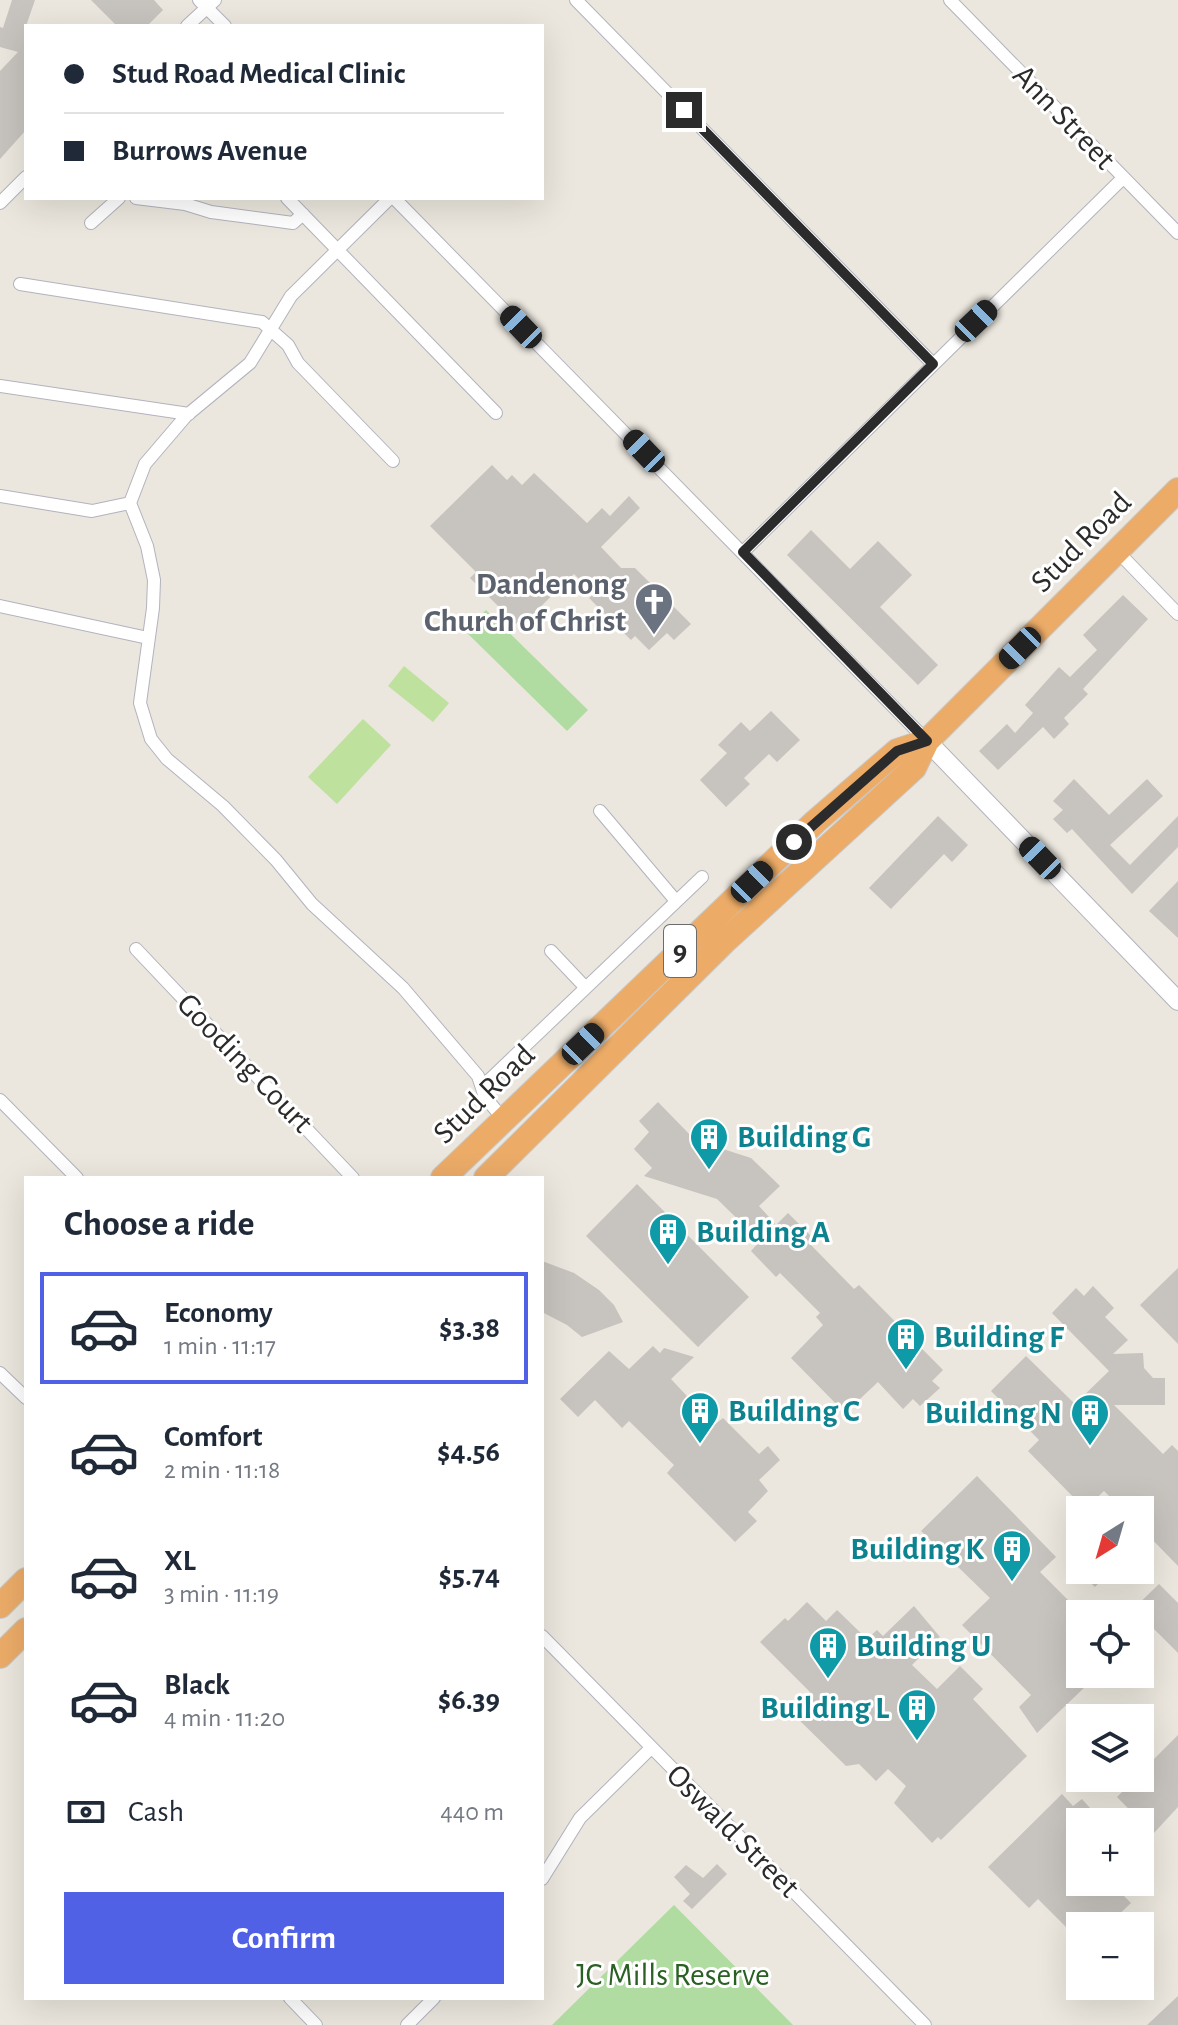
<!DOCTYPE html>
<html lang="en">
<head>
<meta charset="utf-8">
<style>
  :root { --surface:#fff; --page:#f6f6f7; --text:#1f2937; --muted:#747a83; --line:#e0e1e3; --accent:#5161e5 }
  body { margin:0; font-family:"Alegreya Sans",sans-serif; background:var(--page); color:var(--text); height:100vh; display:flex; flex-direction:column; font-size:30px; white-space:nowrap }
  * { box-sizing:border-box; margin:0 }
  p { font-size:26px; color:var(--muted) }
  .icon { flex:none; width:44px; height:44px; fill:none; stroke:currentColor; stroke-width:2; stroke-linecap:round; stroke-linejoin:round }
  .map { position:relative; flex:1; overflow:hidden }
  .details { position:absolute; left:24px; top:1176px; width:520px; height:824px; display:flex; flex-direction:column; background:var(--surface); border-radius:0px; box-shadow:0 8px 32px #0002 }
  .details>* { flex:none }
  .banner { position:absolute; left:24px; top:24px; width:520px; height:176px; border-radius:0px; box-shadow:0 8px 32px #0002; display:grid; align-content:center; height:176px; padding:0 40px; background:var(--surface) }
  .needle { width:52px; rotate:217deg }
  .controls { position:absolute; left:1066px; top:1496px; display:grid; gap:16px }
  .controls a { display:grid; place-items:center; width:88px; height:88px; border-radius:0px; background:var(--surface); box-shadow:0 8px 32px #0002; font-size:40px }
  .end { position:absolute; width:36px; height:36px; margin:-18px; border:10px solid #2b2b2b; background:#fff; box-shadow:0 0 0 4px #fff }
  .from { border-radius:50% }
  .car { position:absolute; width:24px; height:48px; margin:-24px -12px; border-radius:10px; box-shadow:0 0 6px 2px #0007; background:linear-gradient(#222 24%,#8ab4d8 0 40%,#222 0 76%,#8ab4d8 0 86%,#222 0) }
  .banner b { display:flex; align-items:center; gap:28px; height:76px; font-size:30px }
  .banner b+b { border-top:2px solid var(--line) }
  .banner i { width:20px; height:20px; background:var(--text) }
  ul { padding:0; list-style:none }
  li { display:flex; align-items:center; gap:24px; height:112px; margin:0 16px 12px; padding:0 24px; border:4px solid transparent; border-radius:0px }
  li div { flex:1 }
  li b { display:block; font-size:30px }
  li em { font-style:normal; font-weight:700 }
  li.active { border-color:var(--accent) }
  li>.icon { width:72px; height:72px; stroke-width:1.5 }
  h2 { padding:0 40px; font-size:36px; line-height:96px }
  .pay { display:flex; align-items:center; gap:20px; height:88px; padding:0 40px; font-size:30px }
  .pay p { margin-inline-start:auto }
  .cta { display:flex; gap:16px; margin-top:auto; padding:16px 40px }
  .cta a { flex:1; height:92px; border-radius:0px; background:var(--accent); color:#fff; font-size:32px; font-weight:700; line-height:92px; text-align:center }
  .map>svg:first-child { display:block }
</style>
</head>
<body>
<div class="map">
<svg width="1178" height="2025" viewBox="0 0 1178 2025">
  <rect width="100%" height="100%" fill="#ebe7de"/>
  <path fill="#b0dba1" d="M486,610L588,710L567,731L465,631Z
    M674,1905L793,2025H552Z"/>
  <path fill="#bfe19e" d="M404,666L449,703L433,722L388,686Z
    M363,719L391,745L337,804L308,777Z"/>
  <path fill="#c7c3be" d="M12,0H35L26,26V130L0,159V71L18,52L0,47V27L3,28Z
    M91,0H154L163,10L147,26H117Z
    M492,465L507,480L512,475L522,485L534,473L587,523L602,508L610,516L629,496L640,508L601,547L621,568H635L657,590L661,586L671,596L667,600L691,624L674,640L667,633L649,650L635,636L631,640L589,598L594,594L574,574L525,622L521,618L516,624L470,578L476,572L430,526Z
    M811,530L850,569L878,541L912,575L880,607L938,665L918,685L787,555Z
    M1123,595L1148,619L1083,689L1088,694L1064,718L1069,724L1054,739L1043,727L998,770L979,751L1007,724L1015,733L1033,713L1025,705L1059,667L1070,677L1097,650L1083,635Z
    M771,711L800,740L777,762L769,754L744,778L750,784L726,807L700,780L727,753L718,745L741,722L750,731Z
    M1074,779L1109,815L1147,779L1163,796L1110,845L1130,865L1178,816V847L1132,894L1072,829L1067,833L1053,819L1063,810L1053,801Z
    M938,816L968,845L952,862L944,854L891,909L869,888Z
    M1178,881V938L1149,911Z
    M658,1102L695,1140L751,1158L780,1186L759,1206L776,1225L788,1213L814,1239L810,1244L854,1289L859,1285L943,1370L932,1381L940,1388L920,1406L913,1399L903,1409L878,1382L845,1413L791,1358L823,1325L816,1317L820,1313L780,1273L776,1277L751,1251L760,1241L717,1199L644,1176L652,1168L634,1149L649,1132L639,1121Z
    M637,1184L749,1297L698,1347L586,1236Z
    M542,1261L574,1273L599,1290L614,1305L623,1322L582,1337L567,1325L542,1312Z
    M1178,1268V1344L1140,1305Z
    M1093,1286L1114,1308L1105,1317L1128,1340L1113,1354L1143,1353L1144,1368L1153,1378H1165V1405H1114L1163,1454L1172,1445L1178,1451V1566L1140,1527V1510H1123L1104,1491L1085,1509L1028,1451L1039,1440L991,1391L1026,1356L1075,1404L1109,1371L1052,1313L1076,1288L1084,1296Z
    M653,1346L660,1353L664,1348L694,1357L671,1379L714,1425L723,1418L759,1454L768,1446L780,1460L759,1480L768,1491L748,1512L757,1521L735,1542L667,1473L674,1465L629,1421L622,1428L595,1400L578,1417L560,1399L609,1351L629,1369Z
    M977,1476L1056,1557L1040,1572L1080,1612V1662L1071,1670L1087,1685L1037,1733L1019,1707L1031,1695L962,1625L990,1598L921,1531Z
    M1077,1570H1112L1095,1587Z
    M1159,1584L1178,1603V1653L1150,1625L1140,1635V1614H1128Z
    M807,1602L826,1621L837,1610L867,1639L877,1630L883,1636L914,1606L940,1637L912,1665L937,1689L960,1666L983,1689L973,1699L1027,1756L941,1840L938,1837L932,1843L894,1803L906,1786L888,1769L876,1781L859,1764L846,1766L794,1715L801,1709L797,1704L810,1692L760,1642L785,1618L788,1621Z
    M1178,1735V1807L1153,1834L1117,1797L1136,1778H1140V1773Z
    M1062,1794L1073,1806L1082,1799L1090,1808L1080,1818V1882H1110L1131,1903L1107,1926H1080V1941L1038,1899L1029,1908L988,1867Z
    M717,1864L727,1874L692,1909L683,1901L690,1894L674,1877L686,1865L703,1878Z
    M1178,1996V2025H1147Z"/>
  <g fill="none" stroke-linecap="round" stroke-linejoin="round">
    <defs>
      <path id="street" d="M199,0L225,26
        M576,0L933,364
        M950,0L1178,233
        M187,26L215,0
        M136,198L185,204L211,212L293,223L303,214
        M287,198L496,413
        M390,198L291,296L250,363L186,416L145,464L130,503L147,546L154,580L153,608L140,703L151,739L167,759L223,806L276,860L312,904L403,988L478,1076L485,1097L504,1120
        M394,198L927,741
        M0,203L26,177
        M91,223L119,198
        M20,284L262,322L288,345L298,363L393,461
        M0,386L189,414
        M0,496L92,511L130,503
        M1117,551L1178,614
        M743,552L1123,178
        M0,606L148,638
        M600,811L676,901
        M136,949L353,1178
        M551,951L585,987
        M483,1086L702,877
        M0,1100L77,1178
        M0,1373L26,1398
        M542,1636L925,2025
        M542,1879L580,1818L651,1748
        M290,1998L316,2025
        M407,2025L434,1998"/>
      <path id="secondary" d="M927,741L1178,1001"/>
      <path id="highway" d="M443,1178L815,822L897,751L927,741
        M486,1178L724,942L914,768L927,741L1178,490
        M0,1606L26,1580
        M0,1656L26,1630"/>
    </defs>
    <use href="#street" stroke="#b2b3bd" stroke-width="14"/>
    <use href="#secondary" stroke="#b2b3bd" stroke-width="20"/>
    <use href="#highway" stroke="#c8c8c8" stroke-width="26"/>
    <use href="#street" stroke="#fff" stroke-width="12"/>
    <use href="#secondary" stroke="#fff" stroke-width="18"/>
    <use href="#highway" stroke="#ecac68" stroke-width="24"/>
  </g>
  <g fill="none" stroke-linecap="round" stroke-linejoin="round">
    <path stroke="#2b2b2b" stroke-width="10" d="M684,110L933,364L743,552L927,741L897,751L794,842"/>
  </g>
  <defs>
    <symbol id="church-pin" viewBox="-11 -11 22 30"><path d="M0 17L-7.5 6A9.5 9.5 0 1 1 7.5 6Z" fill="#6b7280" stroke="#fff"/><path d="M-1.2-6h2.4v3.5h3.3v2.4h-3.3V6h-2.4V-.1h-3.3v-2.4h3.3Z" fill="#fff"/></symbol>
    <symbol id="building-pin" viewBox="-11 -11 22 30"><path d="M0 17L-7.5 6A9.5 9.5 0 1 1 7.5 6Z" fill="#0f9aa8" stroke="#fff"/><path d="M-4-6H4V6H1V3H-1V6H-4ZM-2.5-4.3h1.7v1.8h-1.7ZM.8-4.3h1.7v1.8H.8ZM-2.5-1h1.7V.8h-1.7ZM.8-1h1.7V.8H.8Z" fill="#fff"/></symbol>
  </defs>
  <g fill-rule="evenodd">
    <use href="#church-pin" x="632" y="580" width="44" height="60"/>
    <use href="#building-pin" x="687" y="1115" width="44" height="60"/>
    <use href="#building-pin" x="646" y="1210" width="44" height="60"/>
    <use href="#building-pin" x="884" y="1315" width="44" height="60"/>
    <use href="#building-pin" x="678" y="1389" width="44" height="60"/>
    <use href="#building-pin" x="1068" y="1391" width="44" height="60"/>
    <use href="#building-pin" x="990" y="1527" width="44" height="60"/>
    <use href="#building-pin" x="806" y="1624" width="44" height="60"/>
    <use href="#building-pin" x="895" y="1686" width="44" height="60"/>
  </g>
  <g text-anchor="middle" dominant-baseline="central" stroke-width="6" stroke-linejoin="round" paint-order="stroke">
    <rect fill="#fff" stroke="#6b6b6b" stroke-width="2" x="664" y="925" width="32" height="52" rx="6"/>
    <g font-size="30" font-weight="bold" fill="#2b2b2b">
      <text x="680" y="951">9</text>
    </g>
    <g font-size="32" fill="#2b2b2b" stroke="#fff">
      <text transform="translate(1064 117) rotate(46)">Ann Street</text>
      <text transform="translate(1081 542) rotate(-45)">Stud Road</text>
      <text transform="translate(245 1063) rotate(46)">Gooding Court</text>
      <text transform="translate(484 1094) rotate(-44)">Stud Road</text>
      <text transform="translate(733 1831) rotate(45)">Oswald Street</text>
    </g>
    <g font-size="32" font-weight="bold" fill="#5b616d" stroke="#fff" text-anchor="end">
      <text x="626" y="584">Dandenong<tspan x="626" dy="37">Church of Christ</tspan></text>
    </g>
    <g font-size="32" font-weight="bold" fill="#0d838f" stroke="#fff" text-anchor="start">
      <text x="737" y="1137">Building G</text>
      <text x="696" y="1232">Building A</text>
      <text x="934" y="1337">Building F</text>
      <text x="728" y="1411">Building C</text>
      <text x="1062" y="1413" text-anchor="end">Building N</text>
      <text x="984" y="1549" text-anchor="end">Building K</text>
      <text x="856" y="1646">Building U</text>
      <text x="889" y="1708" text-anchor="end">Building L</text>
    </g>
    <g font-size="32" fill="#2a6023" stroke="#fff">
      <text x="673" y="1975">JC Mills Reserve</text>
    </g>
  </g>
</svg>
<div class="controls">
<a><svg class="needle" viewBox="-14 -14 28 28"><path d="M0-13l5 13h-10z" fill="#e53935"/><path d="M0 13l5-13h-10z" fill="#747a83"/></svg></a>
<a><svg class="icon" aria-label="locate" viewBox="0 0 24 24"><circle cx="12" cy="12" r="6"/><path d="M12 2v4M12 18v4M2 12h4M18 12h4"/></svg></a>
<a><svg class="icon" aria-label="layers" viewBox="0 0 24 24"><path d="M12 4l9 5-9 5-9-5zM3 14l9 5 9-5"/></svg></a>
<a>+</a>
<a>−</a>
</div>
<i class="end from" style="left:794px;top:842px"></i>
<i class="end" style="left:684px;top:110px"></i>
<i class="car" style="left:976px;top:321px;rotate:46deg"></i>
<i class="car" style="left:521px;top:327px;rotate:316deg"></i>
<i class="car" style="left:644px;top:451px;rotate:316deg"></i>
<i class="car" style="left:1020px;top:648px;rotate:225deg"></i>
<i class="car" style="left:1040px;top:858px;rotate:316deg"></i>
<i class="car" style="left:752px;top:882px;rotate:46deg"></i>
<i class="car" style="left:583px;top:1044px;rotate:46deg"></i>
<div class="banner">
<b><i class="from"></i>Stud Road Medical Clinic</b>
<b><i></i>Burrows Avenue</b>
</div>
<section class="details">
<h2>Choose a ride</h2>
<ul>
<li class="active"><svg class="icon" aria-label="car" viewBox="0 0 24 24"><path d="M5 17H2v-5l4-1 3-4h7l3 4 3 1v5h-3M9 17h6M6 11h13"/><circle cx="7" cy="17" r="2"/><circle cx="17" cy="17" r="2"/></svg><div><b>Economy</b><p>1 min · 11:17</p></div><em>$3.38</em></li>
<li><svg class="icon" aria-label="car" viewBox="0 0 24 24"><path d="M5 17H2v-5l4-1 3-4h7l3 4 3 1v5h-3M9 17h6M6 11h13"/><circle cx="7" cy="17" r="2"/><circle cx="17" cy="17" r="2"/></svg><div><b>Comfort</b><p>2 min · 11:18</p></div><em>$4.56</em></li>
<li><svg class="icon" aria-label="car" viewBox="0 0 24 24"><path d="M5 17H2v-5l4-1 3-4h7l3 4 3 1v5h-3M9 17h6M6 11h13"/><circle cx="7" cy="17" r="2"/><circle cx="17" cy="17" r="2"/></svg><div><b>XL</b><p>3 min · 11:19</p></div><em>$5.74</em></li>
<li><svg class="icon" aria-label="car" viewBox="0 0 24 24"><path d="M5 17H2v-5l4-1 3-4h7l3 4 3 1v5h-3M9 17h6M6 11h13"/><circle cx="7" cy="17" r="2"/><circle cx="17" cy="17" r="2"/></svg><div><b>Black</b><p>4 min · 11:20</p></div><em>$6.39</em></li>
</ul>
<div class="pay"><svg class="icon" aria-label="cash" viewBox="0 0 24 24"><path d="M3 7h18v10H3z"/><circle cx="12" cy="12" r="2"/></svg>Cash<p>440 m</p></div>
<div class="cta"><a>Confirm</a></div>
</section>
</div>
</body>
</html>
